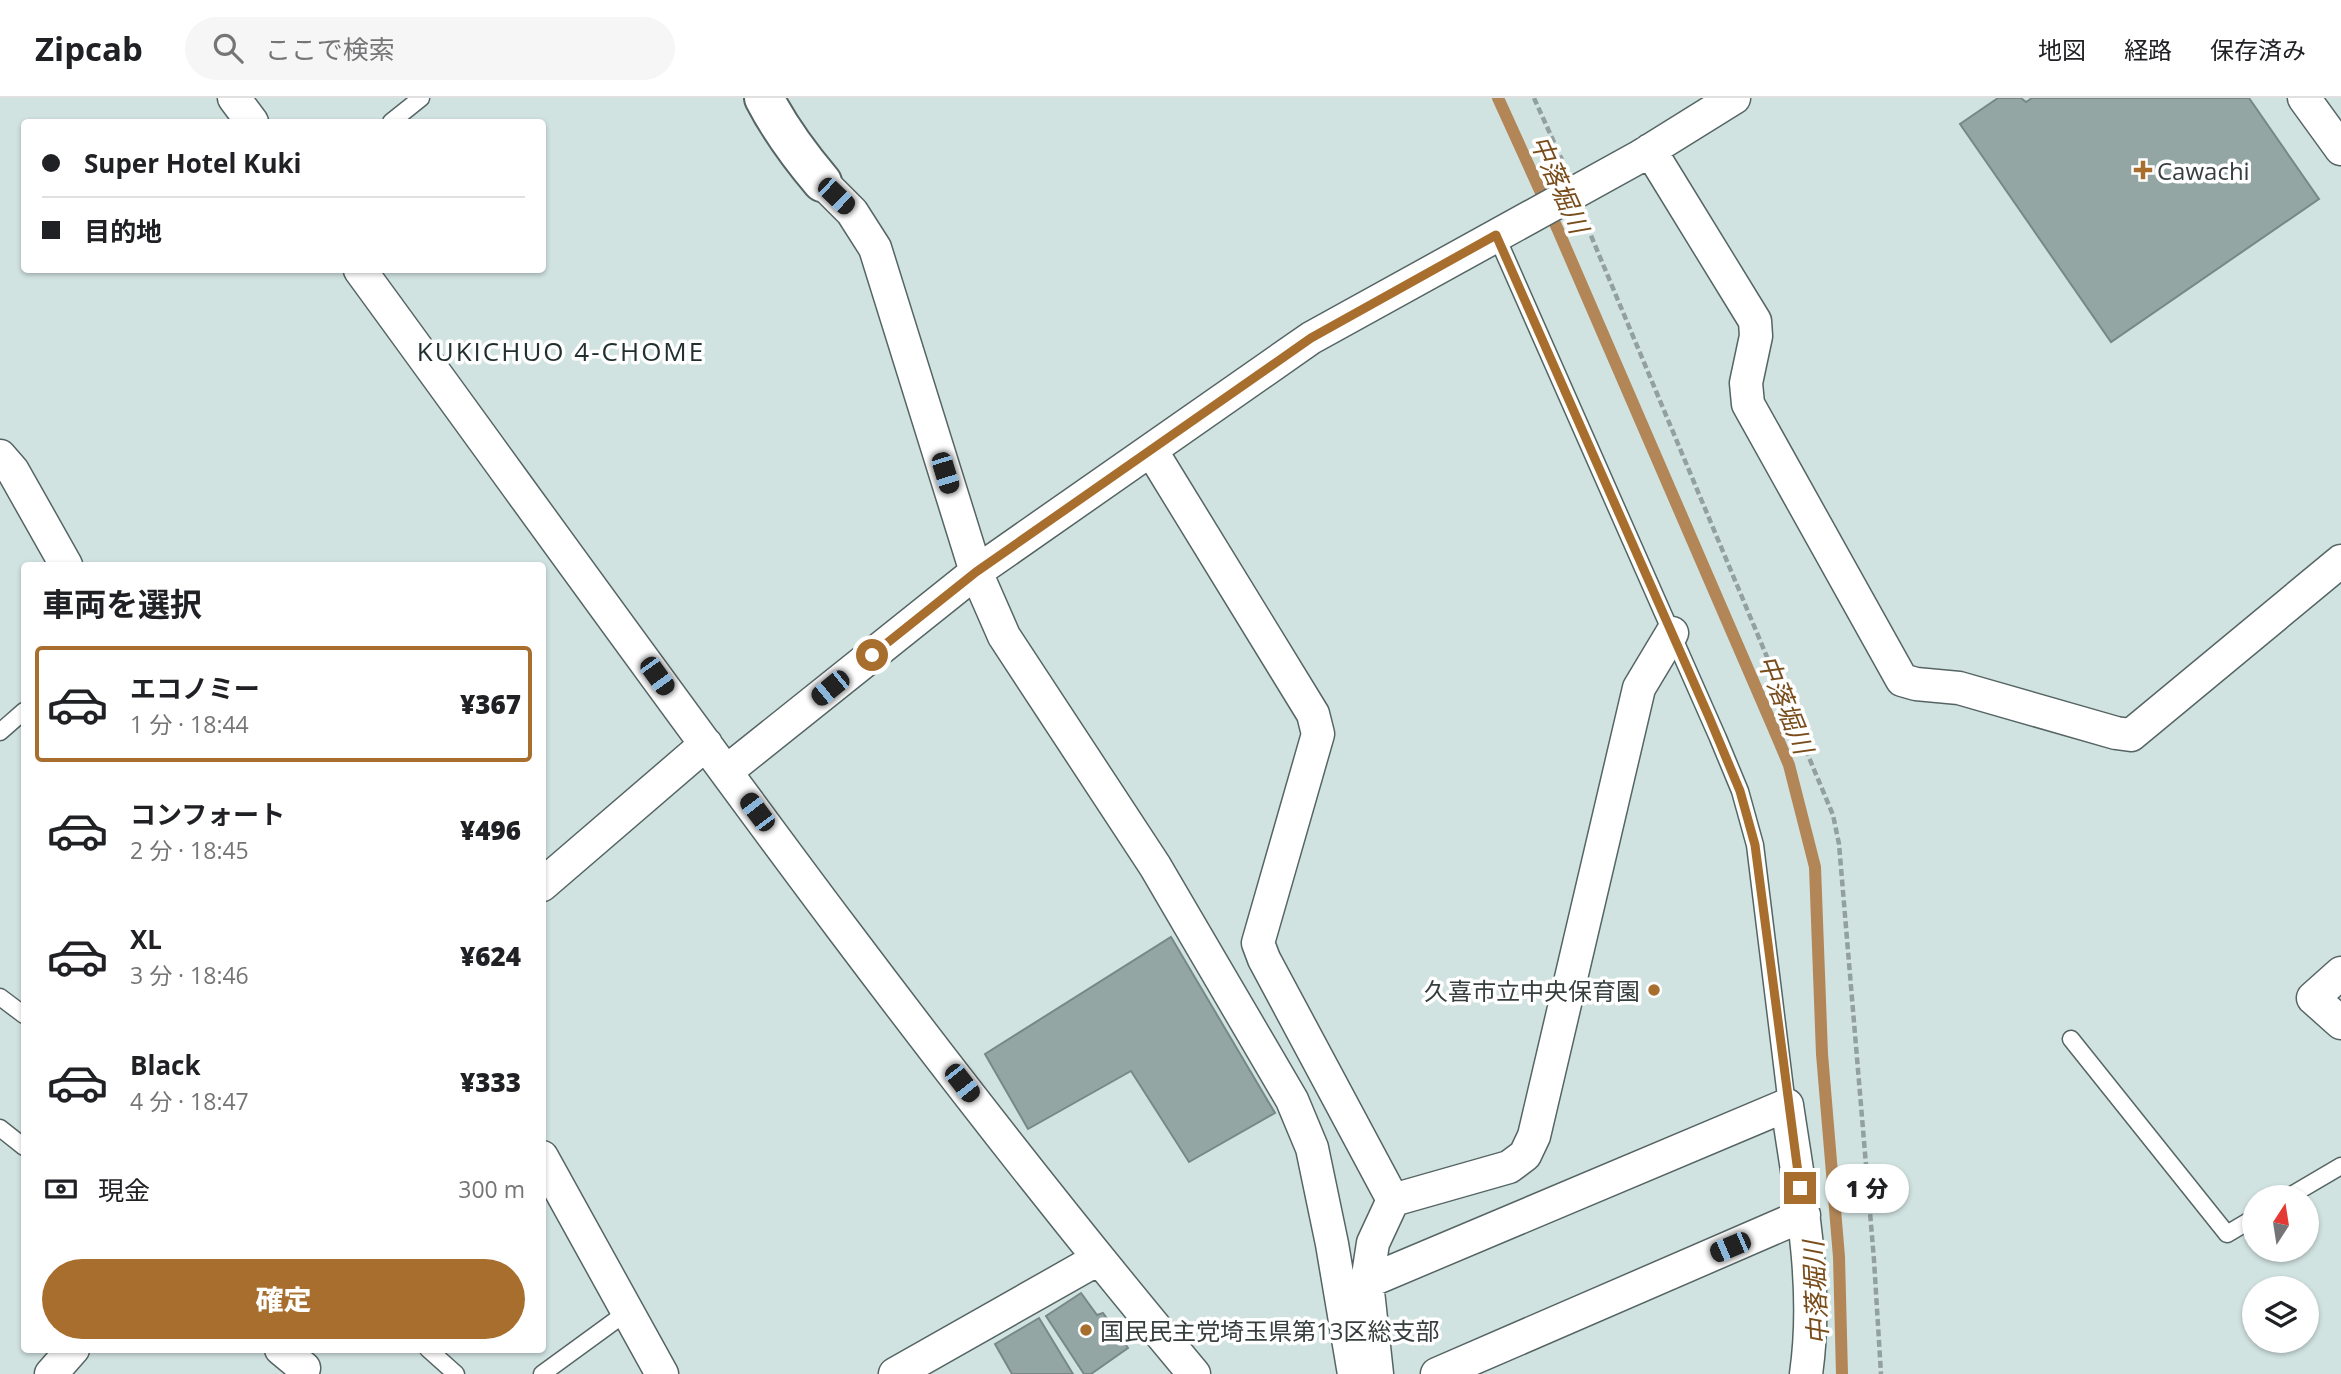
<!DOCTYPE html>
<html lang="ja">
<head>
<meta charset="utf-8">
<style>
  :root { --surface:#fff; --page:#f6f6f6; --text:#202124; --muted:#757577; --line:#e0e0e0; --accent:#a86e2d }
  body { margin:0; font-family:"Open Sans","Noto Sans JP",sans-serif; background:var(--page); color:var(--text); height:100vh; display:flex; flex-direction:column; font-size:26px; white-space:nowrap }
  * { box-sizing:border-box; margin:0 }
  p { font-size:23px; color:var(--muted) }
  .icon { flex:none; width:38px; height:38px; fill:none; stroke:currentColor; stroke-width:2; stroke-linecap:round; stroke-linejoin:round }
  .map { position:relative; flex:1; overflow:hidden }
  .panel { position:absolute; left:21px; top:464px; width:525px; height:791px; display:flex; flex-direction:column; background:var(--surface); border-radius:7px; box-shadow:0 2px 5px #0004 }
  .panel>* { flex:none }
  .top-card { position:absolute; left:21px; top:21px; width:525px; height:154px; border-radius:7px; box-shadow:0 2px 5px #0004; display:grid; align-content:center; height:154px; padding:0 21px; background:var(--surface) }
  .needle { width:46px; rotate:12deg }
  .fabs { position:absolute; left:2242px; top:1087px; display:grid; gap:14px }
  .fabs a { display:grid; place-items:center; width:77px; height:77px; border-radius:50%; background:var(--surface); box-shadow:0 2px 5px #0004; font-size:35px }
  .end { position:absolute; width:32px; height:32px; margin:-16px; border:9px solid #a86e2d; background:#fff; box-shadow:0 0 0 4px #fff }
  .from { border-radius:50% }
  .bubble { position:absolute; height:49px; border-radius:24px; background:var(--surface); box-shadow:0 2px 5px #0004; font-size:23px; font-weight:800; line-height:49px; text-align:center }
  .car { position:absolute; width:21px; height:42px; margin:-21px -10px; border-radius:9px; box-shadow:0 0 5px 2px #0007; background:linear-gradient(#222 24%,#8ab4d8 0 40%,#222 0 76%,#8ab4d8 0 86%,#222 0) }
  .top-card b { display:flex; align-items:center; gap:24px; height:66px; font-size:26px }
  .top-card b+b { border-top:2px solid var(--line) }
  .top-card i { width:18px; height:18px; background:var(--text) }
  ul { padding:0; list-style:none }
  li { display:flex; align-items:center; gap:21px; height:116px; margin:0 14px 10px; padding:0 7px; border:4px solid transparent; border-radius:7px }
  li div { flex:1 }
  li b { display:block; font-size:26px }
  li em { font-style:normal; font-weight:800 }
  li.selected { border-color:var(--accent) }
  li>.icon { width:63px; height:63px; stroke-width:1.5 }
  h2 { padding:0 21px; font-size:32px; line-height:84px }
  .pay { display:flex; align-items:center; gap:18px; height:77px; padding:0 21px; font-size:26px }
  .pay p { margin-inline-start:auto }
  .action { display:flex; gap:14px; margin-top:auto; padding:14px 21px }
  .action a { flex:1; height:80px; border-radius:42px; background:var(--accent); color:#fff; font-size:28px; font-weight:800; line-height:80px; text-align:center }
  header { display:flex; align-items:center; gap:42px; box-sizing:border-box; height:98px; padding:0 35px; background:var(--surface); border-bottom:2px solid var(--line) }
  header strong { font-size:33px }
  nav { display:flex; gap:38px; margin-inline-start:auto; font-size:24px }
  .search { width:490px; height:63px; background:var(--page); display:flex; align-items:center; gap:18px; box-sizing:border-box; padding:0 24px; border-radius:38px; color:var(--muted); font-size:26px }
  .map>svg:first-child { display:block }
</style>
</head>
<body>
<header>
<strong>Zipcab</strong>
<div class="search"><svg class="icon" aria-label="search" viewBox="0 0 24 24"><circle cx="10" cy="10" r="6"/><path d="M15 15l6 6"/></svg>ここで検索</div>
<nav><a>地図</a><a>経路</a><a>保存済み</a></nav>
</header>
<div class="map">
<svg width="2341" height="1276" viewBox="0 0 2341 1276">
  <rect width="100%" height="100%" fill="#d1e3e1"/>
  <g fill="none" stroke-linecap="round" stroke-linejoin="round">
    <path stroke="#b28657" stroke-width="12" d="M1498,0L1558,132L1773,629L1789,667L1815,769L1822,956L1839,1159L1842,1276"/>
  </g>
  <path fill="#94a6a4" stroke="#778886" stroke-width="2" d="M1998,0H2021L2026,4L2032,0H2249L2319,101L2111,244L1960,26Z
    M1171,839L1275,1015L1189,1064L1131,973L1028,1031L985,956Z
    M1081,1195L1097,1217L1103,1215L1128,1250L1091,1276H1084L1046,1218Z
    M1039,1220L1073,1276H1012L995,1246Z"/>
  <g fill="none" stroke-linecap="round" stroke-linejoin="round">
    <defs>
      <path id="lane" d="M391,24L421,0
        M1496,137L1718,640L1740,693L1755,747L1787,1007
        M0,634L24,613
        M0,899L24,917
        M2071,941L2227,1136L2254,1120
        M0,1030L24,1049
        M2288,1099L2341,1068
        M428,1251L456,1276
        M542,1276L627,1214"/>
      <path id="street" d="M234,0L252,24
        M2304,0L2341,51
        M1650,52L1755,223L1756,238L1746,285L1748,306L1902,582L1916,586L1959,590L2116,635L2131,637L2341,463
        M822,84L852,114L875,150L976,474L1004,538L1155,768L1292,1002L1312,1050L1332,1146L1354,1276
        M360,172C632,544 898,923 1194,1276
        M1151,352L1313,616L1318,636L1258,845L1264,861L1393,1102L1373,1145L1367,1184L1377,1276
        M0,358L13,373L66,467
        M727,673L976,474L1311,240L1639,59L1734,0
        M542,787L706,646
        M2341,875L2313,900L2341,925
        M542,1059L662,1276
        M1393,1102L1509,1069L1525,1057L1534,1038L1639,590L1672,535
        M1367,1184L1787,1007C1800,1095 1819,1187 1806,1276
        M281,1251L304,1270
        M51,1276L73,1251
        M895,1276L1098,1161
        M1437,1276L1804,1117"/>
      <path id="secondary" d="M764,0C780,31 800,58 822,84"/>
    </defs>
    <use href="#lane" stroke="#556564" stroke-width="19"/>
    <use href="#street" stroke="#556564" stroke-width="35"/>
    <use href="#secondary" stroke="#556564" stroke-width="42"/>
    <path stroke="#92a09f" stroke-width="4.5" stroke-dasharray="7 3.5" stroke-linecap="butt" d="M1534,0L1562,62
      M1587,128L1833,717L1839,746L1874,1162L1881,1276"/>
    <use href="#lane" stroke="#fff" stroke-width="16"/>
    <use href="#street" stroke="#fff" stroke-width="32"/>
    <use href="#secondary" stroke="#fff" stroke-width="38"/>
  </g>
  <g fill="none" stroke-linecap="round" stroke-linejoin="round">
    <path stroke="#a86e2d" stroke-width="9" d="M872,557L976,474L1311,240L1496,137L1709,619L1740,693L1755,747L1800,1090"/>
  </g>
  <g fill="#a86e2d" stroke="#fff" stroke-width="2.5">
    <path d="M2139.5 61.5h7v7h7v7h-7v7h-7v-7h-7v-7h7z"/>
    <circle cx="1654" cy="892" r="7"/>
    <circle cx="1086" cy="1232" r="7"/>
  </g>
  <g text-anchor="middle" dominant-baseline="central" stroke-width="7" stroke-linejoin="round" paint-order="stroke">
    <g font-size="24" fill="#373e3e" stroke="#fff" text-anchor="start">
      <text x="2157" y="72">Cawachi</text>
      <text x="1640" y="892" text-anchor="end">久喜市立中央保育園</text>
      <text x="1100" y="1232">国民民主党埼玉県第13区総支部</text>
    </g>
    <g font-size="26" font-style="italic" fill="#784d1b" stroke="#fff">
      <text transform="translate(1560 86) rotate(66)">中落堀川</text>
      <text transform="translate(1786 606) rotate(68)">中落堀川</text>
      <text transform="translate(1815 1195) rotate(-93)">中落堀川</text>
    </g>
    <g font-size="26" letter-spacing="2" fill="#21302f" stroke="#fff">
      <text x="561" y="253">KUKICHUO 4-CHOME</text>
    </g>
  </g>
</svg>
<div class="fabs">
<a><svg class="needle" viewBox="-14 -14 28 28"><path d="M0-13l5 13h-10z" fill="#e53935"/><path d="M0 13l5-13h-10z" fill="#757577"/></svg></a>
<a><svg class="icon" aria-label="layers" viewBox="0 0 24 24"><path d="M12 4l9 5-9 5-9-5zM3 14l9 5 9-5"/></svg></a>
</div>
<i class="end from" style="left:872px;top:557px"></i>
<i class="end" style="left:1800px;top:1090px"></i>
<div class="bubble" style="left:1825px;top:1066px;width:84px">1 分</div>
<i class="car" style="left:836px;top:98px;rotate:134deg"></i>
<i class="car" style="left:945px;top:375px;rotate:163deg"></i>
<i class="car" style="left:657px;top:578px;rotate:144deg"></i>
<i class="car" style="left:830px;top:590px;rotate:231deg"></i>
<i class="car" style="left:757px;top:714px;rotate:323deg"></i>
<i class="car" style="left:962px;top:985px;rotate:142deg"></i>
<i class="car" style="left:1730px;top:1149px;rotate:247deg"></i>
<div class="top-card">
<b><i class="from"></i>Super Hotel Kuki</b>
<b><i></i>目的地</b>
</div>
<section class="panel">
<h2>車両を選択</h2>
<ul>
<li class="selected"><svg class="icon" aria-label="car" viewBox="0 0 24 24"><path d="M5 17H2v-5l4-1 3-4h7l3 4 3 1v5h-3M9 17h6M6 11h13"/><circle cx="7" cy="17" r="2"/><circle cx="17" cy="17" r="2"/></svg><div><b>エコノミー</b><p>1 分 · 18:44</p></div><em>¥367</em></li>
<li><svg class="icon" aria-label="car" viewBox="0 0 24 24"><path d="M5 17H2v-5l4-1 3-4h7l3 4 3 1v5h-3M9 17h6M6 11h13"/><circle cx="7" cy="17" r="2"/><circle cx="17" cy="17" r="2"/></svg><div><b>コンフォート</b><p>2 分 · 18:45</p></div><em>¥496</em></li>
<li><svg class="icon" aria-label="car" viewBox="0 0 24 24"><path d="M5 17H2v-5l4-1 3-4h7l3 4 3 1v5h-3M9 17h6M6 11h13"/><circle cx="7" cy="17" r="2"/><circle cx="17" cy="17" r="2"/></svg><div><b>XL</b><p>3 分 · 18:46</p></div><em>¥624</em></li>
<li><svg class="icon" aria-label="car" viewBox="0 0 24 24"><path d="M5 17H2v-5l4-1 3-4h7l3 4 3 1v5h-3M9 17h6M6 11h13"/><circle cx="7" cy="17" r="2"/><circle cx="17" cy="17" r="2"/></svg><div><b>Black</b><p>4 分 · 18:47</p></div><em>¥333</em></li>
</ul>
<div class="pay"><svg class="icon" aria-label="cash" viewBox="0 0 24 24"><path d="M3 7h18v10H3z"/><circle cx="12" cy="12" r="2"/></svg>現金<p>300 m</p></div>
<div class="action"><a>確定</a></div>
</section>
</div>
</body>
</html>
